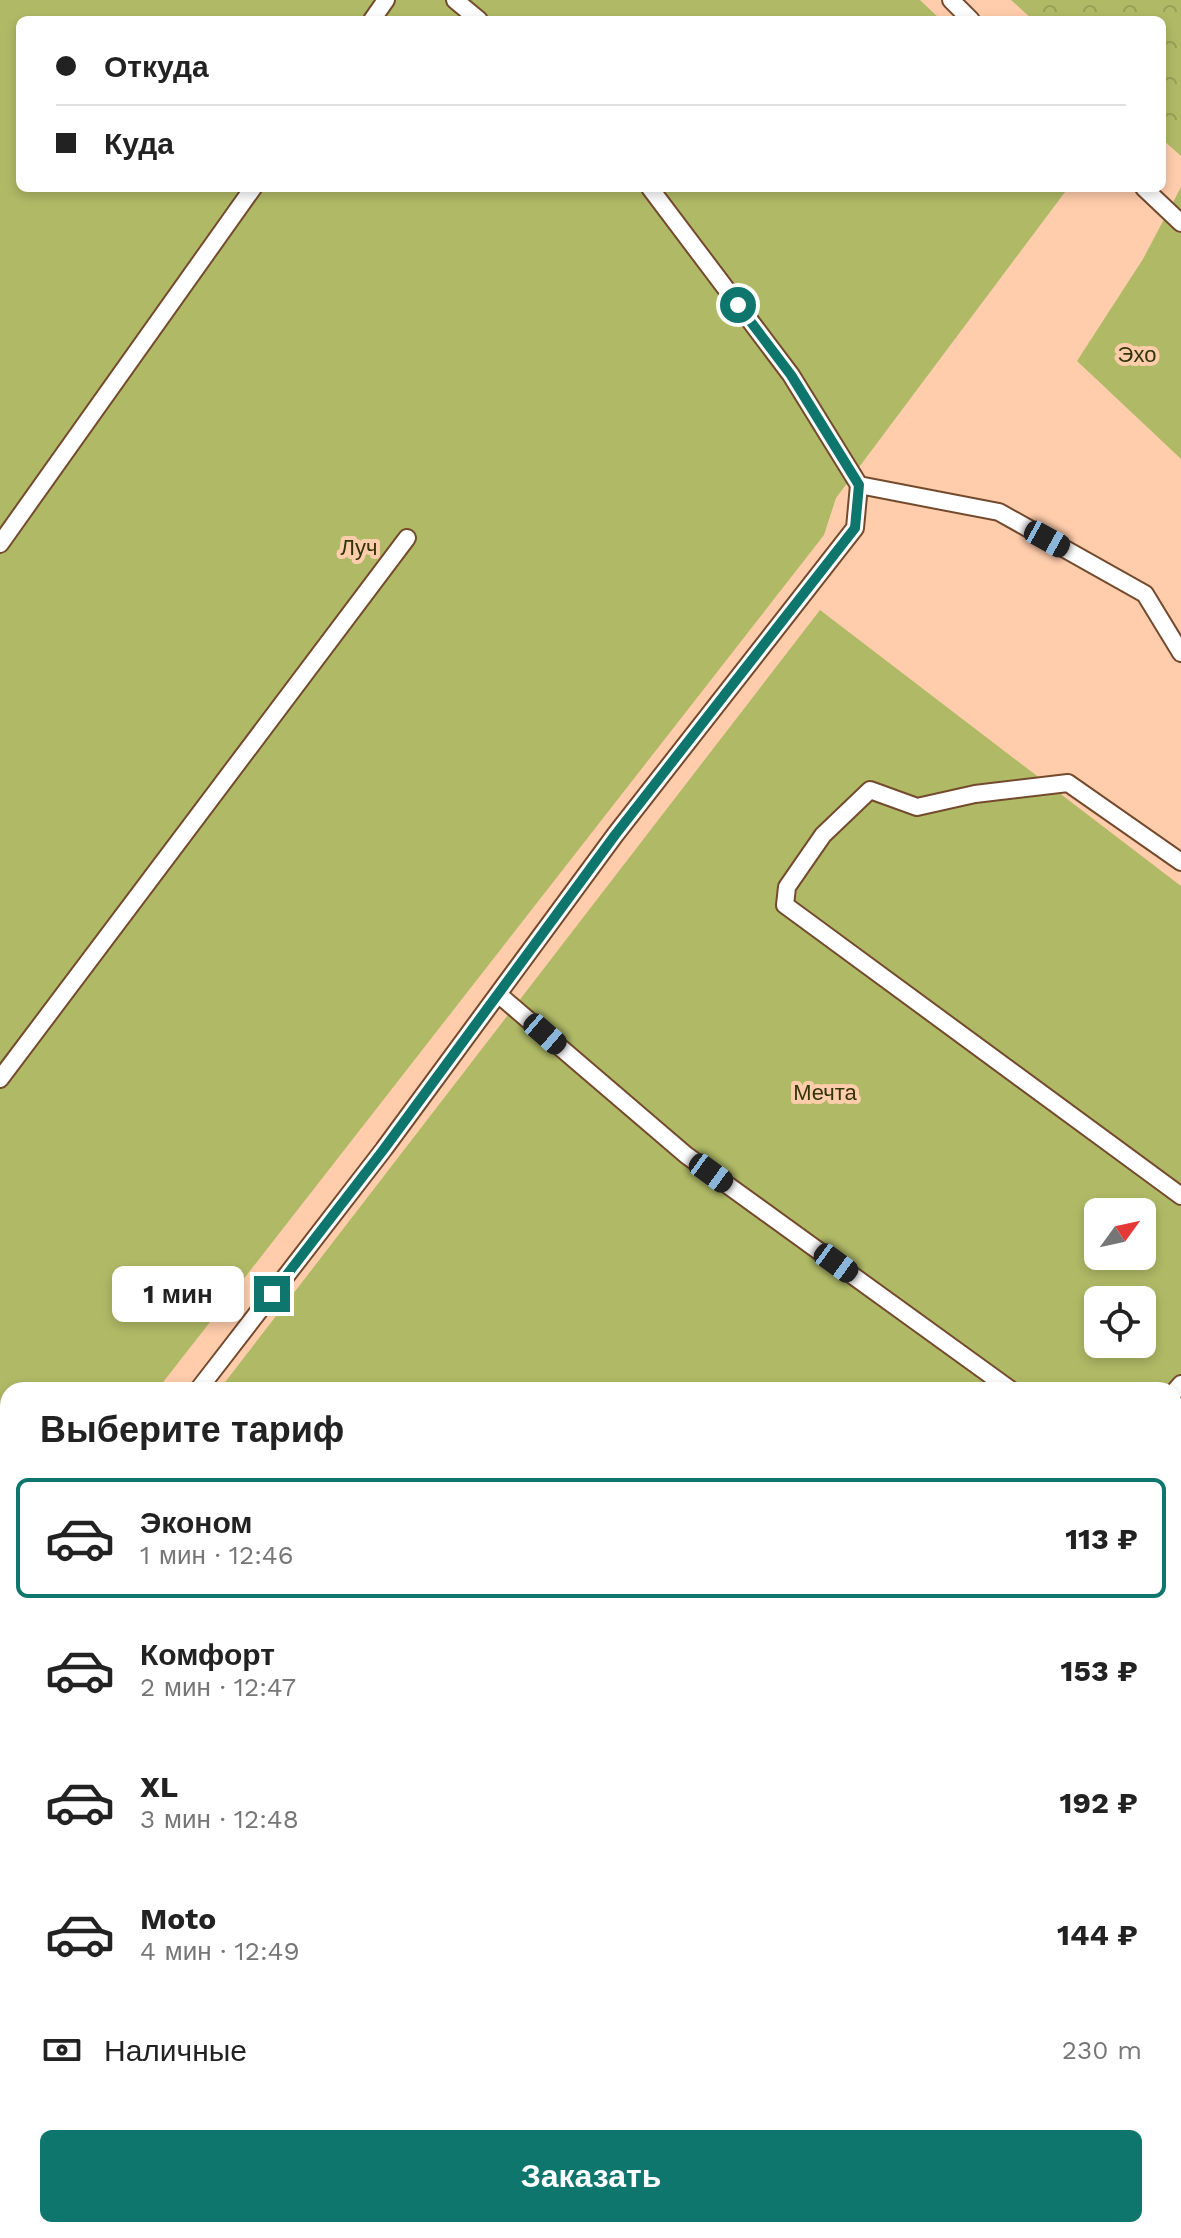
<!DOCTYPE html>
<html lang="ru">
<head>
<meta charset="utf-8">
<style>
  :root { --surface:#fff; --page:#f2f2f2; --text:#222; --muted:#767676; --line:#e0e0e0; --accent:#0f766e }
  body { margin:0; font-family:"Work Sans",sans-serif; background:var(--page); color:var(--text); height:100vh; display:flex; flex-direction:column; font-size:30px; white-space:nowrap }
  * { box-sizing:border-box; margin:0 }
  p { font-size:26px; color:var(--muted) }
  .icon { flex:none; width:44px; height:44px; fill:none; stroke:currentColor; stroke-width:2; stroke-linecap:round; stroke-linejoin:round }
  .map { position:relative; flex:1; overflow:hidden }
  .side { position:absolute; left:0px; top:1382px; width:1182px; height:856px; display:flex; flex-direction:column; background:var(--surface); border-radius:24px 24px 0 0; box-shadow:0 4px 12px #0003 }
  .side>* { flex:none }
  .guide { position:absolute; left:16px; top:16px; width:1150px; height:176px; border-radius:12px; box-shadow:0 4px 12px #0003; display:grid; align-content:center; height:176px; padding:0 40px; background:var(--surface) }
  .needle { width:52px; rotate:57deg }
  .tools { position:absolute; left:1084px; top:1198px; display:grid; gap:16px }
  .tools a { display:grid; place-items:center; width:72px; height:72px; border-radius:12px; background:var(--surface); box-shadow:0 4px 12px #0003; font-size:40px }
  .end { position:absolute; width:36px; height:36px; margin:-18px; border:10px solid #0f766e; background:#fff; box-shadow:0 0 0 4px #fff }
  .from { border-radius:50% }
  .bubble { position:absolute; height:56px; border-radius:12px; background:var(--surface); box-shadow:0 4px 12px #0003; font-size:26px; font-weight:700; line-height:56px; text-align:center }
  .car { position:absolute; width:24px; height:48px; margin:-24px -12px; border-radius:10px; box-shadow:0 0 6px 2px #0007; background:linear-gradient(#222 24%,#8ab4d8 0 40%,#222 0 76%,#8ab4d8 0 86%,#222 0) }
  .guide b { display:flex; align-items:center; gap:28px; height:76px; font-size:30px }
  .guide b+b { border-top:2px solid var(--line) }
  .guide i { width:20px; height:20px; background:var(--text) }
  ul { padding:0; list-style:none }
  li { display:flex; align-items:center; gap:24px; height:120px; margin:0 16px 12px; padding:0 24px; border:4px solid transparent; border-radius:12px }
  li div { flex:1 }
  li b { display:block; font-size:30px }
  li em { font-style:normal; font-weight:700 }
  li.selected { border-color:var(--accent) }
  li>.icon { width:72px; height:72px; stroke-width:1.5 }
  h2 { padding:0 40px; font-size:36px; line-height:96px }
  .pay { display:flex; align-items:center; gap:20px; height:88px; padding:0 40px; font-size:30px }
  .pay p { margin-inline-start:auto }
  .action { display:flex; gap:16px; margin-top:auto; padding:16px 40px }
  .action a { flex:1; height:92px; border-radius:12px; background:var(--accent); color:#fff; font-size:32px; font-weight:700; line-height:92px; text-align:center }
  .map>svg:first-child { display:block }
</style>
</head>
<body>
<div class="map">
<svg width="1181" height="2238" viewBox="0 0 1181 2238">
  <defs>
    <pattern id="forest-crowns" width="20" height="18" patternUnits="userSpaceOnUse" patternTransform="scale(2)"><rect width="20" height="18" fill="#b0ba66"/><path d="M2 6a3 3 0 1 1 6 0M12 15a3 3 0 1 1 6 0" fill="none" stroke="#979f57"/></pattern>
  </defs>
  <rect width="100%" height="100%" fill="#ffcdac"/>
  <path fill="url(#forest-crowns)" d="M1011,0H1181V156L1162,139V20H1033Z
    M8,1641V2033L0,2045V1654Z
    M0,2180L8,2189V2230H44L52,2238H0Z"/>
  <path fill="#b0ba66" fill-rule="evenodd" d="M0,0H920L941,20H20V188H1068L836,498L824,535L157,1390H8V1641L0,1654Z
    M1181,187V459L1077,361L1143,259Z
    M820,610L1181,886V2238H801L793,2230H1174V1390H219ZM1098,1212H1142V1256H1098ZM1098,1300H1142V1344H1098Z
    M8,2033V2189L0,2180V2045Z
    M44,2230H738L746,2238H52Z"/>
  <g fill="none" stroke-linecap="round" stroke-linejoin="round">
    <defs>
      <path id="lane" d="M455,0L479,20
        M951,0L971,20
        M372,20L386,0
        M1144,188L1181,223
        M859,485L999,512L1145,594L1181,653
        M0,544L253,188
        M1181,862L1068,783L975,794L917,807L870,790L823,835L787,887L785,905L1181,1196
        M498,994L686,1155L1011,1390
        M0,1079L407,538
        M198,1390L384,1149L615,835L855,528L859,485L791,375L650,188
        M1174,1392L1181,1384
        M1174,1510L1181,1515
        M0,1540L8,1549
        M0,1595L8,1593
        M1174,1834L1181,1838
        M1174,2153L1181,2157
        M760,2230L769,2238"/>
    </defs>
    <use href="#lane" stroke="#744a2d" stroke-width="20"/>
    <use href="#lane" stroke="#fff" stroke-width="16"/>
  </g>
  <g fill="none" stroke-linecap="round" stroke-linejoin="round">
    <path stroke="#0f766e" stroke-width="10" d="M272,1294L384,1149L615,835L855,528L859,485L791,375L738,305"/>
  </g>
  <g text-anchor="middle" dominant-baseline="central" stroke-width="8" stroke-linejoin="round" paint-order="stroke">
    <g font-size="22" fill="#313509" stroke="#ffcdac">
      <text x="1137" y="354">Эхо</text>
      <text x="359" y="547">Луч</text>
      <text x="825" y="1092">Мечта</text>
    </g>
  </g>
</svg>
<div class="tools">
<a><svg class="needle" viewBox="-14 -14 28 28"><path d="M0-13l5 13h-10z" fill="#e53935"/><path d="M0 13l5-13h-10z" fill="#767676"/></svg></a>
<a><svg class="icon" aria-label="locate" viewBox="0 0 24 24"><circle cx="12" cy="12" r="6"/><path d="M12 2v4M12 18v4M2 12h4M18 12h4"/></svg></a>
</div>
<i class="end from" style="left:738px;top:305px"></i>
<i class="end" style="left:272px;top:1294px"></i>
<div class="bubble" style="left:112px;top:1266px;width:132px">1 мин</div>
<i class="car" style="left:1047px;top:539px;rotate:119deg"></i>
<i class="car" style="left:545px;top:1034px;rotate:131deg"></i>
<i class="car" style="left:711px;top:1173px;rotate:126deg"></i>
<i class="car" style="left:836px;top:1263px;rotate:126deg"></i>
<div class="guide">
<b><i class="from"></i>Откуда</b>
<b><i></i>Куда</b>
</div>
<section class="side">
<h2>Выберите тариф</h2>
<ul>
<li class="selected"><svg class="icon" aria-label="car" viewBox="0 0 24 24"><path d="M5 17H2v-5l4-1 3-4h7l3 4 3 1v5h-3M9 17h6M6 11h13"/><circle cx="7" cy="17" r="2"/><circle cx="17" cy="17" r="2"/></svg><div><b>Эконом</b><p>1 мин · 12:46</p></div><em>113 ₽</em></li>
<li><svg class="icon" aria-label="car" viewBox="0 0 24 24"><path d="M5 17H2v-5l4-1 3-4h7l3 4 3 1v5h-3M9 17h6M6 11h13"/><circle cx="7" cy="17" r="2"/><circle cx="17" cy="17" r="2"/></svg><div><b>Комфорт</b><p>2 мин · 12:47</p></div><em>153 ₽</em></li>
<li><svg class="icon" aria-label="car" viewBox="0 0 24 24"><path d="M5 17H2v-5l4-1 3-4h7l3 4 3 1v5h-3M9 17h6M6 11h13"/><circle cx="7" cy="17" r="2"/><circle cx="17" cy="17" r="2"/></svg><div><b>XL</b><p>3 мин · 12:48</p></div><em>192 ₽</em></li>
<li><svg class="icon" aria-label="car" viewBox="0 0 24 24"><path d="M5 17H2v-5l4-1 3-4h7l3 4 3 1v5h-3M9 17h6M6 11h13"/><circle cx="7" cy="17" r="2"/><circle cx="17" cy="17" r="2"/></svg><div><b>Moto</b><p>4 мин · 12:49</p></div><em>144 ₽</em></li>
</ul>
<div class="pay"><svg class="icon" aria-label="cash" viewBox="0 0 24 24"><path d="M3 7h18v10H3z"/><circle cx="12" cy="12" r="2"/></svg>Наличные<p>230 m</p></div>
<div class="action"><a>Заказать</a></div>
</section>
</div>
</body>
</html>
